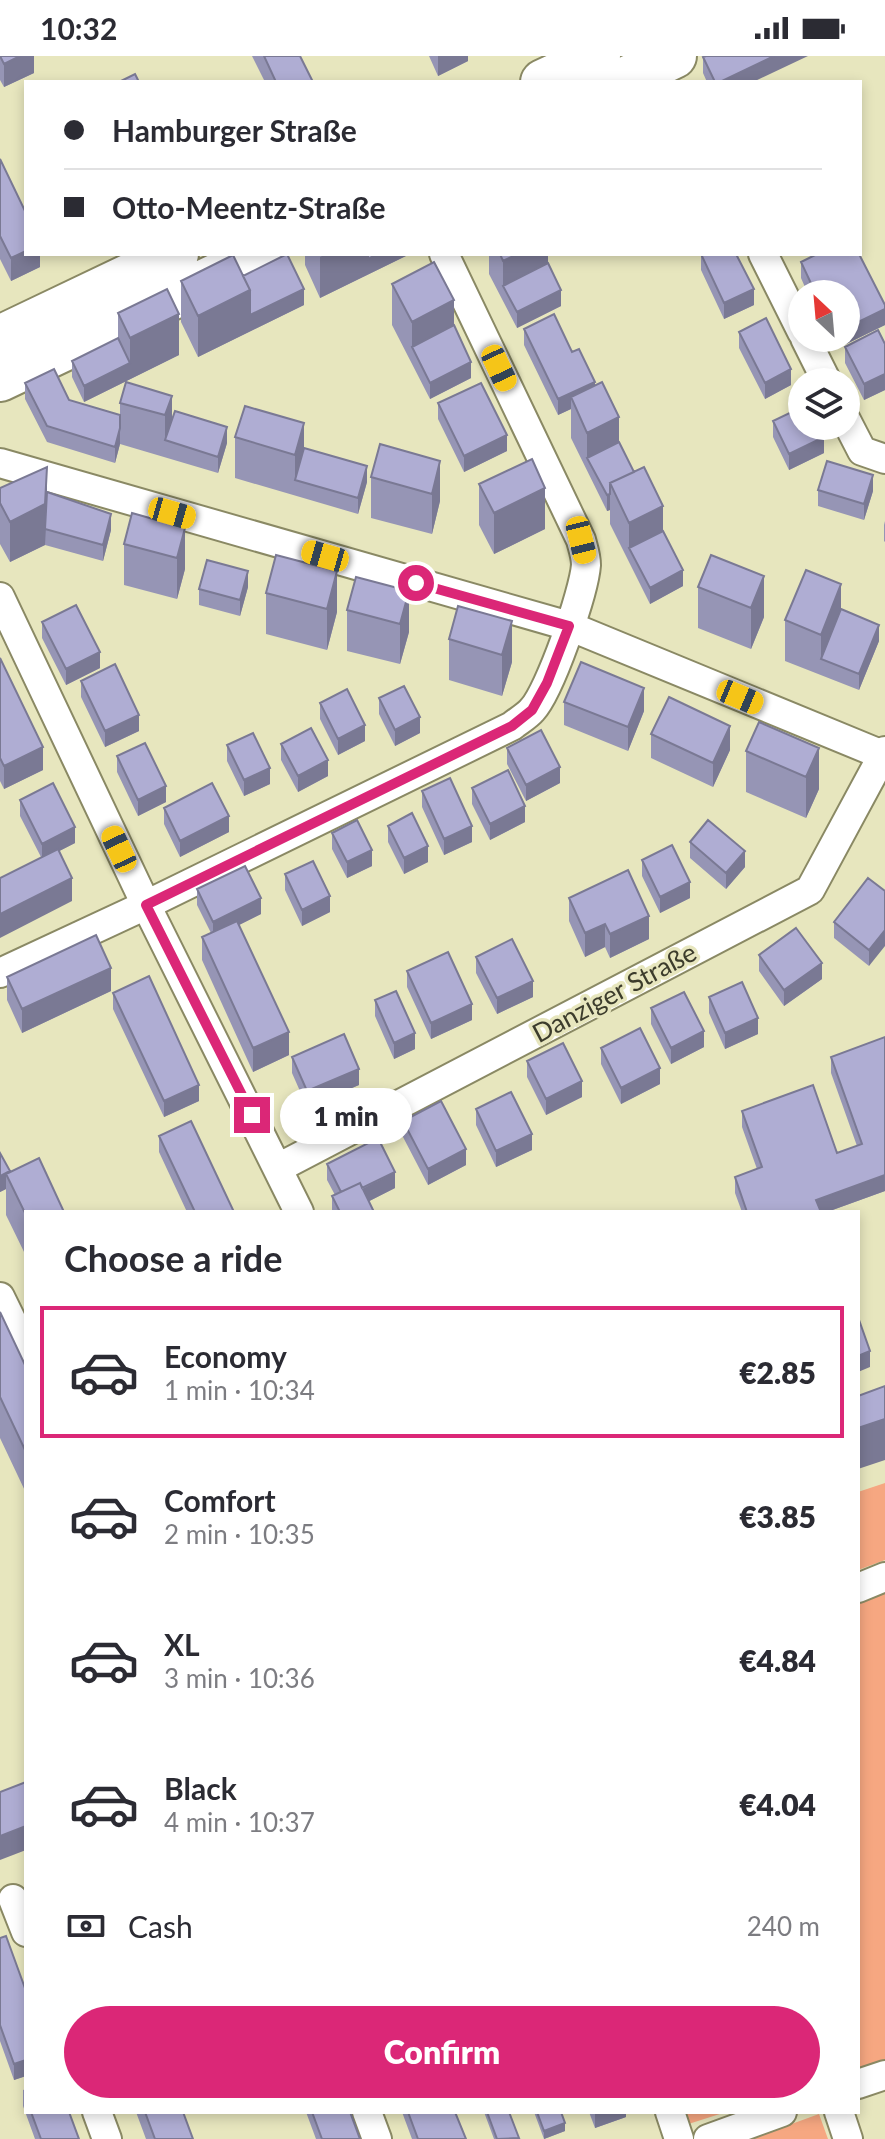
<!DOCTYPE html>
<html lang="en">
<head>
<meta charset="utf-8">
<style>
  :root { --surface:#fff; --page:#f2f2f3; --text:#2b2b33; --muted:#7c7c81; --line:#e1e1e2; --accent:#db2777 }
  body { margin:0; font-family:Lato,sans-serif; background:var(--page); color:var(--text); height:100vh; display:flex; flex-direction:column; font-size:30px; white-space:nowrap }
  * { box-sizing:border-box; margin:0 }
  p { font-size:26px; color:var(--muted) }
  .icon { flex:none; width:44px; height:44px; fill:none; stroke:currentColor; stroke-width:2; stroke-linecap:round; stroke-linejoin:round }
  .map { position:relative; flex:1; overflow:hidden }
  .side { position:absolute; left:24px; top:1154px; width:836px; height:904px; display:flex; flex-direction:column; background:var(--surface); border-radius:0px; box-shadow:0 4px 12px #0003 }
  .side>* { flex:none }
  .banner { position:absolute; left:24px; top:24px; width:838px; height:176px; border-radius:0px; box-shadow:0 4px 12px #0003; display:grid; align-content:center; height:176px; padding:0 40px; background:var(--surface) }
  .needle { width:52px; rotate:334deg }
  .buttons { position:absolute; left:788px; top:224px; display:grid; gap:16px }
  .buttons a { display:grid; place-items:center; width:72px; height:72px; border-radius:50%; background:var(--surface); box-shadow:0 4px 12px #0003; font-size:40px }
  .end { position:absolute; width:36px; height:36px; margin:-18px; border:10px solid #db2777; background:#fff; box-shadow:0 0 0 4px #fff }
  .from { border-radius:50% }
  .bubble { position:absolute; height:56px; border-radius:28px; background:var(--surface); box-shadow:0 4px 12px #0003; font-size:26px; font-weight:800; line-height:56px; text-align:center }
  .car { position:absolute; width:24px; height:48px; margin:-24px -12px; border-radius:10px; box-shadow:0 0 6px 2px #0007; background:linear-gradient(#f5c518 24%,#345 0 40%,#f5c518 0 76%,#345 0 86%,#f5c518 0) }
  .banner b { display:flex; align-items:center; gap:28px; height:76px; font-size:30px }
  .banner b+b { border-top:2px solid var(--line) }
  .banner i { width:20px; height:20px; background:var(--text) }
  ul { padding:0; list-style:none }
  li { display:flex; align-items:center; gap:24px; height:132px; margin:0 16px 12px; padding:0 24px; border:4px solid transparent; border-radius:0px }
  li div { flex:1 }
  li b { display:block; font-size:30px }
  li em { font-style:normal; font-weight:800 }
  li.on { border-color:var(--accent) }
  li>.icon { width:72px; height:72px; stroke-width:1.5 }
  h2 { padding:0 40px; font-size:36px; line-height:96px }
  .pay { display:flex; align-items:center; gap:20px; height:88px; padding:0 40px; font-size:30px }
  .pay p { margin-inline-start:auto }
  .action { display:flex; gap:16px; margin-top:auto; padding:16px 40px }
  .action a { flex:1; height:92px; border-radius:48px; background:var(--accent); color:#fff; font-size:32px; font-weight:800; line-height:92px; text-align:center }
  .status { display:flex; justify-content:space-between; align-items:center; height:56px; padding:0 40px; background:var(--surface); direction:ltr }
  .status svg { height:22px; fill:currentColor }
  .map>svg:first-child { display:block }
</style>
</head>
<body>
<div class="status"><b>10:32</b><svg viewBox="0 0 49 12"><path d="M0 12V9h3v3zM5 12V6h3v6zM10 12V3h3v9zM15 12V0h3v12zM26 1h20v11H26zM47 4h2v5h-2z"/></svg></div>
<div class="map">
<svg width="885" height="2083" viewBox="0 0 885 2083">
  <rect width="100%" height="100%" fill="#e7e6be"/>
  <path fill="#f6a781" d="M885,1427V1504L858,1514V1436Z
    M885,1536V2005L858,2014V1546Z
    M671,2056H726L676,2072Z
    M819,2058L828,2083H750Z"/>
  <g fill="none" stroke-linecap="round" stroke-linejoin="round">
    <defs>
      <path id="minor" d="M763,198L802,276
        M805,282L827,326
        M846,364L862,395L885,403
        M0,407L569,570L885,700
        M0,541L146,849L299,1156
        M0,917L146,849L512,670C518,665 527,660 532,654C550,635 584,536 586,509C586,500 583,492 581,484L444,198
        M278,1112L810,834L885,695
        M0,1241L26,1294
        M858,1532L885,1521
        M13,1843L26,1876
        M858,2028L885,2019
        M97,2056L107,2083
        M367,2056L377,2083
        M670,2056L679,2083
        M839,2056L848,2083
        M708,2083L782,2056"/>
      <path id="primary" d="M543,26L598,0
        M620,26L674,0
        M0,282L176,198
        M0,323L263,198"/>
    </defs>
    <use href="#minor" stroke="#8a8964" stroke-width="32"/>
    <use href="#primary" stroke="#8a8964" stroke-width="48"/>
    <use href="#minor" stroke="#fff" stroke-width="28"/>
    <use href="#primary" stroke="#fff" stroke-width="44"/>
  </g>
  <path fill="#9695b5" d="M0,0H34V17L4,31L0,24Z
    M252,0H300L313,26H265Z
    M429,0H468V5L438,20Z
    M703,1L753,26H707L703,17Z
    M0,103L40,198V211L11,225L0,203Z
    M305,198H410L320,242L305,209Z
    M489,198H548V207L561,250L517,272L489,218Z
    M701,198L754,249L724,263L701,214Z
    M817,198H859L885,249V269L836,293L830,282H846V238H808L801,222V206Z
    M243,220L304,249L198,301L181,266V225Z
    M392,228L454,269L471,322L430,343L392,269Z
    M118,257L179,299L84,346L72,321V305L118,282Z
    M524,273L572,296L595,330L619,386L663,475L683,530L650,548L610,468V454L607,455L571,382V353L558,359L524,289Z
    M739,276L791,329L765,343L739,292Z
    M885,288V334L864,344L845,307V291Z
    M126,326L172,364L227,387L218,417L120,388L115,407L47,386L25,343V327L69,344L120,359V347Z
    M438,347L507,395L464,416L438,363Z
    M773,365L824,397L789,414L773,381Z
    M235,381L304,392L367,426L358,458L235,422Z
    M380,388L440,445L432,478L371,462V421Z
    M479,428L545,473L494,498L479,469Z
    M0,432L47,436L111,474L103,505L45,489L10,506L0,488Z
    M818,434L873,435L864,464L818,450Z
    M885,465V486L884,485V469Z
    M185,472V513L177,543L124,529V488Z
    M711,499L764,561L751,593L698,572V531Z
    M356,521L409,576L400,608L347,595V554Z
    M248,531L240,560L199,549V533Z
    M266,537L337,556L327,594L266,578Z
    M785,564L879,585L859,634L785,605Z
    M512,565V606L502,640L449,624V583Z
    M42,566L100,612L66,629L42,582Z
    M0,602L43,714L4,733L0,725Z
    M81,625L139,675L105,691L81,641Z
    M379,642L420,677L395,690L379,658Z
    M564,646L644,655L628,695L564,669Z
    M320,647L365,685L338,699L320,663Z
    M759,666L819,733L806,762L746,736V695Z
    M651,678L730,694L713,731L651,702Z
    M281,688L328,720L298,736L281,704Z
    M227,689L270,728L244,740L227,705Z
    M507,692L560,727L526,745L507,708Z
    M117,700L166,746L138,760L117,716Z
    M472,732L525,766L490,784L472,748Z
    M422,735L472,786L444,799L422,751Z
    M20,744L75,787L59,795L72,845L41,801L20,760Z
    M164,752L229,776L180,801L164,768Z
    M388,770L428,806L404,818L388,786Z
    M332,777L372,810L347,822L332,793Z
    M690,786L745,811L726,833L690,802Z
    M642,804L690,842L660,857L642,820Z
    M285,818L330,856L302,870L285,834Z
    M197,833L261,858L239,869L289,999L253,1016L202,904V881L211,877L197,849Z
    M885,835L869,910L834,882V866Z
    M569,842L649,883L610,902L605,891L585,901L569,865Z
    M759,899L822,923L784,950L759,915Z
    M476,901L533,941L497,958L476,917Z
    M407,915L472,964L431,983L407,931Z
    M7,921L111,935L22,977L7,944Z
    M113,937L199,1045L164,1061L113,953Z
    M709,941L758,978L725,993L709,957Z
    M375,944L415,993L394,1003L375,960Z
    M651,952L704,991L671,1008L651,968Z
    M601,992L660,1028L621,1048L601,1008Z
    M292,1001L359,1029L307,1051L292,1017Z
    M831,1001L885,1135L827,1156H742L735,1137V1121L757,1113L742,1071V1055L837,1097L857,1090L831,1017Z
    M527,1005L582,1041L546,1059L527,1021Z
    M476,1053L532,1094L496,1111L476,1069Z
    M403,1065L466,1109L428,1129L403,1081Z
    M159,1080L234,1156H187L159,1096Z
    M0,1097L26,1156V1200L6,1159V1133L0,1136Z
    M327,1108L395,1132L369,1145L374,1156H332V1140L335,1139L327,1124Z
    M0,1256L26,1311V1437L0,1382Z
    M0,1882L26,1935V2020L14,2024L0,1985Z
    M26,2033V2056H69L79,2083H35L23,2050V2034Z
    M136,2056H183L193,2083H146Z
    M306,2056H350L360,2083H316Z
    M402,2056H455L466,2083H412Z
    M484,2056H509L519,2083H494Z
    M534,2056H561L565,2075L544,2083Z
    M589,2056H626V2061L595,2072Z"/>
  <path fill="#7a7994" d="M20,0H34V17L4,31V8Z
    M438,0H468V5L438,20Z
    M774,0H808L753,26H720Z
    M26,195V198H40V211L11,225V202Z
    M326,198H410L320,242V201Z
    M517,198H548V223L503,230V205Z
    M304,233V249L198,301V260L250,234Z
    M754,233V249L724,263V247Z
    M561,234V250L517,272V256Z
    M454,244V285L412,291V307V266Z
    M885,253V269L836,293V282H846V272Z
    M179,258V299L84,346V330L130,307V282Z
    M471,306V322L430,343V327Z
    M791,313V329L765,343V327Z
    M885,318V334L864,344V328Z
    M595,326V342L571,341V353L558,359V343Z
    M172,340V381L165,384V359Z
    M619,361V402H587V377Z
    M304,367V408L295,424V399Z
    M227,371V387L218,417V401Z
    M120,372V388L115,407V391Z
    M507,379V395L464,416V400Z
    M824,381V397L789,414V398Z
    M440,405V445L432,478V438Z
    M367,410V426L358,458V442Z
    M47,411V452L45,489L10,506V466Z
    M873,419V435L864,464V448Z
    M545,432V473L494,498V457Z
    M610,438V454L607,455V439Z
    M663,450V491L629,492V467Z
    M111,458V474L103,505V489Z
    M185,472V513L177,543V502Z
    M683,514V530L650,548V532Z
    M248,515V531L240,560V544Z
    M337,515V556L327,594V553Z
    M764,520V561L751,593V552Z
    M841,528V569L821,603V579Z
    M409,535V576L400,608V568Z
    M512,565V606L502,640V599Z
    M879,569V585L859,634V618Z
    M100,596V612L66,629V613Z
    M644,632V655L628,695V671Z
    M139,659V675L105,691V675Z
    M420,661V677L395,690V674Z
    M365,669V685L338,699V683Z
    M730,670V694L713,731V707Z
    M43,691V714L4,733V710Z
    M819,692V733L806,762V721Z
    M328,704V720L298,736V720Z
    M560,711V727L526,745V729Z
    M270,712V728L244,740V724Z
    M166,730V746L138,760V744Z
    M525,750V766L490,784V768Z
    M229,760V776L180,801V785Z
    M472,770V786L444,799V783Z
    M75,771V787L42,804V788Z
    M428,790V806L404,818V802Z
    M372,794V810L347,822V806Z
    M745,795V811L726,833V817Z
    M72,822V845L0,882V858Z
    M690,826V842L660,857V841Z
    M330,840V856L302,870V854Z
    M261,842V858L213,882V866Z
    M649,860V883L610,902V878Z
    M605,868V891L585,901V877Z
    M885,874V890L869,910V894Z
    M822,907V923L784,950V934Z
    M111,912V935L22,977V953Z
    M533,925V941L497,958V942Z
    M472,948V964L431,983V967Z
    M758,962V978L725,993V977Z
    M704,975V991L671,1008V992Z
    M289,976V999L253,1016V992Z
    M415,977V993L394,1003V987Z
    M660,1012V1028L621,1048V1032Z
    M359,1013V1029L307,1051V1035Z
    M582,1025V1041L546,1059V1043Z
    M199,1029V1045L164,1061V1045Z
    M532,1078V1094L496,1111V1095Z
    M466,1093V1109L428,1129V1113Z
    M395,1116V1132L348,1156L345,1142Z
    M6,1118V1133L0,1136V1120Z
    M885,1119V1135L827,1156H816V1144Z
    M870,1295V1311L858,1316V1300Z
    M885,1363V1404L858,1413V1372Z
    M26,1770V1794L0,1804V1780Z
    M26,2004V2020L14,2024V2008Z
    M595,2056H626V2061L595,2072Z
    M565,2067V2075L544,2083V2075Z"/>
  <path fill="#afadd3" stroke="#7a7994" stroke-width="2" d="M0,0H20L4,8Z
    M264,0H300L313,26H276Z
    M706,0H774L720,26H715L703,1Z
    M135,18L139,26H119Z
    M0,103L26,157V195L11,202L0,180Z
    M287,198L304,233L250,259V234L243,220Z
    M368,198H377L368,203Z
    M500,198H517L503,205Z
    M701,198H736L754,233L724,247Z
    M817,198H859L885,249V253L846,272V238H816L801,206Z
    M233,199L250,234L198,260L181,225Z
    M434,206L454,244L412,266L392,228Z
    M548,207L561,234L517,256L503,230Z
    M167,233L179,258L130,282L118,257Z
    M554,258L572,296L579,293L595,326L558,343L524,273Z
    M766,262L791,313L765,327L739,276Z
    M454,269L471,306L430,327L412,291Z
    M878,274L885,288V318L864,328L845,291Z
    M118,282L130,307L84,330L72,305Z
    M54,313L69,344L120,359V372L115,391L47,370L25,327Z
    M126,326L172,340L165,359L120,347Z
    M602,326L619,361L587,377L571,341Z
    M481,327L507,379L464,400L438,347Z
    M245,350L304,367L295,399L235,381Z
    M802,351V370H819L824,381L789,398L773,365Z
    M175,355L227,371L218,401L165,384Z
    M619,386L634,416L610,427V438L607,439L587,402Z
    M380,388L440,405L432,438L371,421Z
    M304,392L367,410L358,442L295,424Z
    M532,403L545,432L494,457L479,428Z
    M827,405L873,419L864,448L818,434Z
    M47,411L45,448L10,466L0,447V432Z
    M644,411L663,450L629,467L610,427Z
    M47,436L111,458L103,489L45,473Z
    M132,457L185,472L177,502L124,488Z
    M663,475L683,514L650,532L629,492Z
    M276,499L337,515L327,553L266,537Z
    M711,499L764,520L751,552L698,531Z
    M207,504L248,515L240,544L199,533Z
    M806,514L841,528L821,579L785,564Z
    M356,521L409,535L400,568L347,554Z
    M76,549L100,596L66,613L42,566Z
    M458,550L512,565L502,599L449,583Z
    M841,553L879,569L859,618L821,603Z
    M0,602L43,691L4,710L0,702Z
    M581,606L644,632L628,671L564,646Z
    M115,608L139,659L105,675L81,625Z
    M404,630L420,661L395,674L379,642Z
    M347,633L365,669L338,683L320,647Z
    M669,641L730,670L713,707L651,678Z
    M759,666L819,692L806,721L746,695Z
    M311,672L328,704L298,720L281,688Z
    M541,674L560,711L526,729L507,692Z
    M253,677L270,712L244,724L227,689Z
    M145,687L166,730L138,744L117,700Z
    M508,714L525,750L490,768L472,732Z
    M450,722L472,770L444,783L422,735Z
    M53,727L75,771L42,788L20,744Z
    M212,727L229,760L180,785L164,752Z
    M412,757L428,790L404,802L388,770Z
    M357,764L372,794L347,806L332,777Z
    M708,764L745,795L726,817L690,786Z
    M672,789L690,826L660,841L642,804Z
    M58,793L72,822L0,858V822Z
    M313,805L330,840L302,854L285,818Z
    M245,810L261,842L213,866L197,833Z
    M628,814L649,860L610,878L605,868L585,877L569,842Z
    M868,822L885,835V874L869,894L834,866Z
    M237,865L289,976L253,992L202,881Z
    M796,872L822,907L784,934L759,899Z
    M96,879L111,912L22,953L7,921Z
    M512,883L533,925L497,942L476,901Z
    M448,896L472,948L431,967L407,915Z
    M149,920L199,1029L164,1045L113,937Z
    M742,926L758,962L725,977L709,941Z
    M396,935L415,977L394,987L375,944Z
    M684,936L704,975L671,992L651,952Z
    M640,972L660,1012L621,1032L601,992Z
    M344,978L359,1013L307,1035L292,1001Z
    M885,981V1119L816,1144L821,1156H747L735,1121L762,1111L742,1055L813,1029L837,1097L862,1088L831,1001Z
    M563,987L582,1025L546,1043L527,1005Z
    M511,1036L532,1078L496,1095L476,1053Z
    M441,1045L466,1093L428,1113L403,1065Z
    M191,1065L234,1156H195L159,1080Z
    M378,1082L395,1116L362,1132L360,1127L341,1136L327,1108Z
    M0,1097L10,1115L0,1120Z
    M39,1102L64,1156H26V1159L6,1118Z
    M360,1127L374,1156H340L332,1140Z
    M0,1256L26,1311V1396L0,1341Z
    M858,1261L870,1295L858,1300Z
    M885,1330V1363L858,1372V1340Z
    M26,1726V1770L0,1780V1736Z
    M6,1880L26,1935V2004L14,2008L0,1969V1882Z
    M31,2056H69L79,2083H41Z
    M145,2056H183L193,2083H155Z
    M312,2056H350L360,2083H322Z
    M408,2056H455L466,2083H418Z
    M487,2056H509L519,2082L497,2083Z
    M537,2056H561L565,2067L544,2075Z"/>
  <g fill="none" stroke-linecap="round" stroke-linejoin="round">
    <path stroke="#db2777" stroke-width="10" d="M252,1059L146,849L512,670L532,654L547,627L569,570L416,527"/>
  </g>
  <g text-anchor="middle" dominant-baseline="central" stroke-width="7" stroke-linejoin="round" paint-order="stroke">
    <g font-size="26" fill="#3c3c2c" stroke="#e7e6be">
      <text transform="translate(614 936) rotate(-28)">Danziger Straße</text>
    </g>
  </g>
</svg>
<div class="buttons">
<a><svg class="needle" viewBox="-14 -14 28 28"><path d="M0-13l5 13h-10z" fill="#e53935"/><path d="M0 13l5-13h-10z" fill="#7c7c81"/></svg></a>
<a><svg class="icon" aria-label="layers" viewBox="0 0 24 24"><path d="M12 4l9 5-9 5-9-5zM3 14l9 5 9-5"/></svg></a>
</div>
<i class="end from" style="left:416px;top:527px"></i>
<i class="end" style="left:252px;top:1059px"></i>
<div class="bubble" style="left:280px;top:1032px;width:132px">1 min</div>
<i class="car" style="left:499px;top:312px;rotate:155deg"></i>
<i class="car" style="left:172px;top:457px;rotate:106deg"></i>
<i class="car" style="left:581px;top:484px;rotate:166deg"></i>
<i class="car" style="left:325px;top:500px;rotate:286deg"></i>
<i class="car" style="left:740px;top:641px;rotate:113deg"></i>
<i class="car" style="left:119px;top:793px;rotate:335deg"></i>
<div class="banner">
<b><i class="from"></i>Hamburger Straße</b>
<b><i></i>Otto-Meentz-Straße</b>
</div>
<section class="side">
<h2>Choose a ride</h2>
<ul>
<li class="on"><svg class="icon" aria-label="car" viewBox="0 0 24 24"><path d="M5 17H2v-5l4-1 3-4h7l3 4 3 1v5h-3M9 17h6M6 11h13"/><circle cx="7" cy="17" r="2"/><circle cx="17" cy="17" r="2"/></svg><div><b>Economy</b><p>1 min · 10:34</p></div><em>€2.85</em></li>
<li><svg class="icon" aria-label="car" viewBox="0 0 24 24"><path d="M5 17H2v-5l4-1 3-4h7l3 4 3 1v5h-3M9 17h6M6 11h13"/><circle cx="7" cy="17" r="2"/><circle cx="17" cy="17" r="2"/></svg><div><b>Comfort</b><p>2 min · 10:35</p></div><em>€3.85</em></li>
<li><svg class="icon" aria-label="car" viewBox="0 0 24 24"><path d="M5 17H2v-5l4-1 3-4h7l3 4 3 1v5h-3M9 17h6M6 11h13"/><circle cx="7" cy="17" r="2"/><circle cx="17" cy="17" r="2"/></svg><div><b>XL</b><p>3 min · 10:36</p></div><em>€4.84</em></li>
<li><svg class="icon" aria-label="car" viewBox="0 0 24 24"><path d="M5 17H2v-5l4-1 3-4h7l3 4 3 1v5h-3M9 17h6M6 11h13"/><circle cx="7" cy="17" r="2"/><circle cx="17" cy="17" r="2"/></svg><div><b>Black</b><p>4 min · 10:37</p></div><em>€4.04</em></li>
</ul>
<div class="pay"><svg class="icon" aria-label="cash" viewBox="0 0 24 24"><path d="M3 7h18v10H3z"/><circle cx="12" cy="12" r="2"/></svg>Cash<p>240 m</p></div>
<div class="action"><a>Confirm</a></div>
</section>
</div>
</body>
</html>
